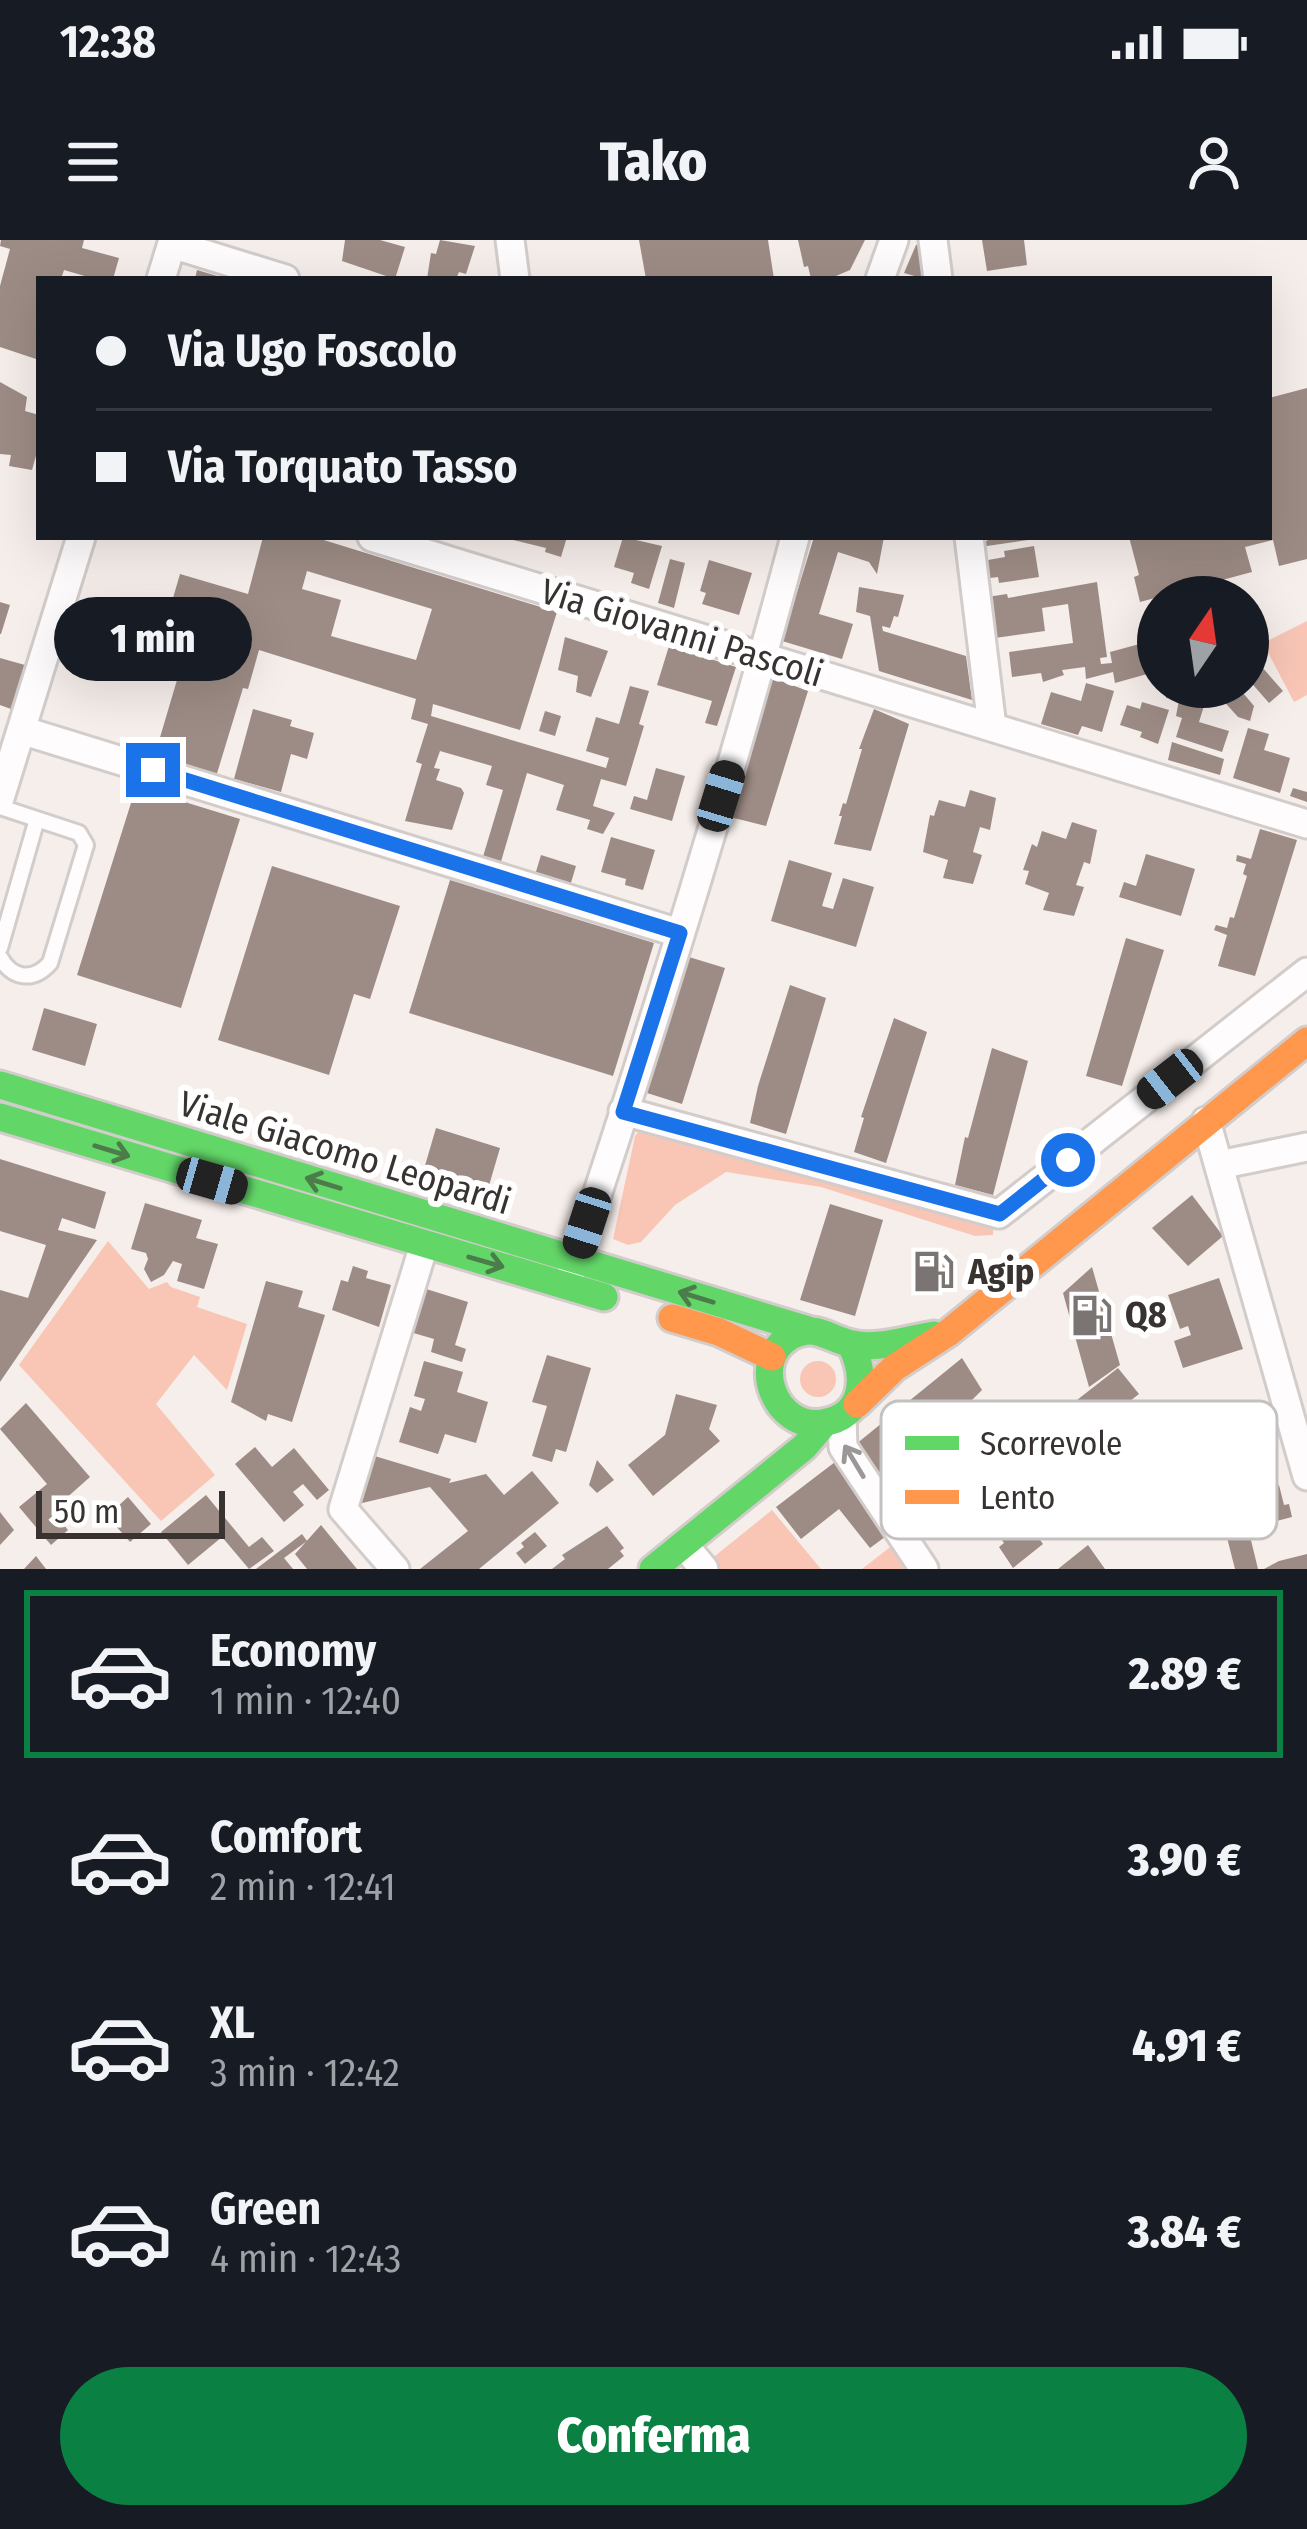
<!DOCTYPE html>
<html lang="it">
<head>
<meta charset="utf-8">
<style>
  :root { --surface:#171b24; --page:#20242c; --text:#f1f3f6; --muted:#9ea1a6; --line:#363941; --accent:#0b8043 }
  body { margin:0; font-family:"Fira Sans Condensed",sans-serif; background:var(--page); color:var(--text); height:100vh; display:flex; flex-direction:column; font-size:45px; white-space:nowrap }
  * { box-sizing:border-box; margin:0 }
  p { font-size:39px; color:var(--muted) }
  .icon { flex:none; width:66px; height:66px; fill:none; stroke:currentColor; stroke-width:2; stroke-linecap:round; stroke-linejoin:round }
  .map { position:relative; height:1329px; overflow:hidden }
  .sheet { display:flex; flex-direction:column; background:var(--surface); flex:1 }
  .sheet>* { flex:none }
  .banner { position:absolute; left:36px; top:36px; width:1236px; height:264px; border-radius:0px; box-shadow:0 12px 48px #0002; display:grid; align-content:center; height:264px; padding:0 60px; background:var(--surface) }
  .needle { width:78px; rotate:13deg }
  .controls { position:absolute; left:1137px; top:336px; display:grid; gap:24px }
  .controls a { display:grid; place-items:center; width:132px; height:132px; border-radius:50%; background:var(--surface); box-shadow:0 12px 48px #0002; font-size:60px }
  .scale { position:absolute; left:36px; bottom:30px; width:189px; box-sizing:border-box; padding-left:12px; border:6px solid #383231; border-top:0; font-size:33px; line-height:42px; white-space:nowrap; color:#383231; -webkit-text-stroke:9px #fff; paint-order:stroke }
  .end { position:absolute; width:54px; height:54px; margin:-27px; border:15px solid #1a73e8; background:#fff; box-shadow:0 0 0 6px #fff }
  .from { border-radius:50% }
  .bubble { position:absolute; height:84px; border-radius:42px; background:var(--surface); box-shadow:0 12px 48px #0002; font-size:39px; font-weight:800; line-height:84px; text-align:center }
  .car { position:absolute; width:36px; height:72px; margin:-36px -18px; border-radius:15px; box-shadow:0 0 9px 3px #0007; background:linear-gradient(#222 24%,#8ab4d8 0 40%,#222 0 76%,#8ab4d8 0 86%,#222 0) }
  .banner b { display:flex; align-items:center; gap:42px; height:114px; font-size:45px }
  .banner b+b { border-top:3px solid var(--line) }
  .banner i { width:30px; height:30px; background:var(--text) }
  ul { padding:21px 0 0; list-style:none }
  li { display:flex; align-items:center; gap:36px; height:168px; margin:0 24px 18px; padding:0 36px; border:6px solid transparent; border-radius:0px }
  li div { flex:1 }
  li b { display:block; font-size:45px }
  li em { font-style:normal; font-weight:800 }
  li.on { border-color:var(--accent) }
  li>.icon { width:108px; height:108px; stroke-width:1.5 }
  .action { display:flex; gap:24px; margin-top:auto; padding:24px 60px }
  .action a { flex:1; height:138px; border-radius:72px; background:var(--accent); color:#fff; font-size:48px; font-weight:800; line-height:138px; text-align:center }
  .status { display:flex; justify-content:space-between; align-items:center; height:84px; padding:0 60px; background:var(--surface); direction:ltr }
  .status svg { height:33px; fill:currentColor }
  header { display:flex; justify-content:space-between; align-items:center; height:156px; padding:0 60px; background:var(--surface); font-size:54px; font-weight:800 }
  .map>svg:first-child { display:block }
</style>
</head>
<body>
<div class="status"><b>12:38</b><svg viewBox="0 0 49 12"><path d="M0 12V9h3v3zM5 12V6h3v6zM10 12V3h3v9zM15 12V0h3v12zM26 1h20v11H26zM47 4h2v5h-2z"/></svg></div>
<header><svg class="icon" aria-label="menu" viewBox="0 0 24 24"><path d="M4 6h16M4 12h16M4 18h16"/></svg>Tako<svg class="icon" aria-label="person" viewBox="0 0 24 24"><circle cx="12" cy="8" r="4"/><path d="M4 21q1-7 8-7t8 7"/></svg></header>
<div class="map">
<svg width="1307" height="1329" viewBox="0 0 1307 1329">
  <rect width="100%" height="100%" fill="#f6eeeb"/>
  <path fill="#f9c6b6" d="M1307,381V455L1294,462L1263,403Z
    M644,885L994,982L993,995L975,996L821,947L726,932L675,965L641,1002L628,1005L613,999L635,896Z
    M108,1001L149,1049L167,1042L171,1047L200,1057L197,1067L247,1084L227,1150L194,1115L156,1164L215,1235L161,1281L19,1125Z
    M800 1139a18 18 0 1 1 36 0a18 18 0 1 1-36 0Z
    M772,1270L821,1329H717L710,1320Z
    M894,1304L911,1329H862Z"/>
  <path fill="#9d8c85" fill-rule="evenodd" d="M1,0H84L82,8L119,18L113,39H95L64,30L61,39H39V120L0,107V46L10,9L0,6Z
    M345,0H380L405,7L395,39L342,21Z
    M440,0L475,6L466,34L459,32L456,39H427L431,13L436,14Z
    M639,0H768L774,39H646Z
    M798,0H865L850,30L829,39H811L808,26L804,27Z
    M982,0H1024L1027,25L987,31Z
    M922,4L925,39L904,33L916,5Z
    M197,30L224,38V39H195Z
    M0,142L27,157L25,171L39,175V205L32,230L9,226L11,215L0,214Z
    M1307,148V319L1279,326L1273,300L1245,307L1252,332L1140,362L1134,337L1139,335L1129,297H1269V158Z
    M263,297H314L557,372L520,490L433,464L431,476L606,528L609,518L586,511L596,477L619,484L630,446L649,451L639,484L644,486L626,546L601,539L593,566L615,573L603,594L587,589L590,580L556,570L564,545L527,533L500,625L482,620L503,550L486,545L492,526L440,511L434,528L440,529L436,540L461,548L464,553L452,590L405,581L422,524L416,522L428,484L411,479L416,459L259,410L248,449L243,448L215,540L153,521L185,413L178,411L186,388L166,382L180,334L248,354ZM307,331L432,369L416,420L331,396L341,360L302,349Z
    M501,297H567L561,317L545,312L546,308Z
    M623,297L662,306L649,349L631,343L634,333L614,327Z
    M814,297H884L877,334L869,322L838,312L819,374L853,384L842,419L782,401Z
    M991,297H1028V300L980,307Z
    M1034,306L1039,337L999,343L998,337L990,338L988,320L1005,317L1004,311Z
    M670,319L685,323L674,368L658,363Z
    M709,320L752,333L739,375L702,364L706,353L700,351Z
    M1097,342L1107,417L1100,418L1101,424L1112,423L1110,412L1158,399V431L1115,443L1113,432L1086,439L1085,427L1062,430L1064,435L1043,442L1041,433L1012,437L1009,412L1073,403L1068,364L1042,368L1045,391L995,398L987,357L1007,354L1008,358Z
    M859,347L904,355L898,377L894,376L890,388L882,386L883,391L966,416L972,460L879,431L870,376L856,372Z
    M0,362L10,365L1,394H0Z
    M565,397L608,411L591,457L576,452L578,436L558,430Z
    M669,406L736,427L717,486L705,483L712,461L657,445Z
    M1248,411L1283,451L1269,463L1248,439Z
    M0,418L25,425L11,469L0,465Z
    M773,438L808,451L766,586L730,577Z
    M1086,443L1114,451L1102,492L1082,486L1078,495L1041,484L1051,452L1081,461Z
    M1167,447H1191L1208,453L1199,482L1229,491L1222,512L1176,497L1182,478L1176,476L1179,460L1166,458Z
    M1211,447H1238L1254,466L1250,481L1238,477Z
    M1142,462L1169,470L1158,504L1140,497L1142,492L1120,485L1127,465L1140,469Z
    M253,469L292,480L290,486L314,493L307,519L291,514L281,552L234,539Z
    M874,469L909,484L871,611L834,604L842,576H839L843,563L846,564L862,509H859Z
    M545,471L561,476L555,496L539,491Z
    M1248,488L1269,494L1264,510L1290,518L1280,553L1233,538Z
    M1172,502L1224,519L1220,535L1168,520Z
    M656,528L685,536L672,581L630,569L634,556L647,560Z
    M136,547L240,579L181,768L77,735Z
    M1293,548L1307,552V562L1290,556Z
    M970,550L996,558L990,590L980,587L973,612L982,615L973,644L943,638L948,620L923,612L930,575L934,576L939,560L965,567Z
    M1072,582L1097,590L1090,624L1084,622L1076,645L1084,647L1074,676L1043,670L1049,653L1025,644L1029,631L1023,630L1032,604L1037,607L1042,591L1066,599Z
    M1260,589L1297,600L1255,736L1218,726L1227,695L1214,690L1216,685L1227,688L1230,677L1234,678L1247,636L1243,634L1246,624L1236,621L1237,615L1251,619Z
    M611,597L655,610L643,650L625,645L626,639L601,632Z
    M1146,614L1195,629L1181,676L1119,657L1124,642L1136,646Z
    M541,615L576,626L570,646L535,635Z
    M789,620L832,633L822,666L833,669L843,638L874,647L856,707L771,681Z
    M272,626L400,666L370,759L354,754L329,835L218,800Z
    M450,640L654,703L613,836L409,773Z
    M1126,698L1164,710L1122,846L1086,836Z
    M689,717L725,728L682,864L647,853Z
    M790,745L826,758L786,894L750,883L758,846Z
    M44,768L97,784L85,826L32,810Z
    M894,778L927,792L886,923L854,912L864,878L861,877Z
    M992,808L1028,821L993,955L955,945L965,897L968,898Z
    M436,888L500,908L488,949L424,929Z
    M0,919L106,952L95,989L62,978L58,990L97,1000L0,1142V1050L28,1058L46,1005L0,991Z
    M1192,955L1223,996L1188,1026L1152,988Z
    M145,963L202,980L196,998L218,1004L204,1049L177,1041L182,1024L173,1021L164,1035L151,1042L144,1029L148,1019L146,1013L131,1009Z
    M830,964L883,980L855,1076L800,1060Z
    M933,1013L952,1035L931,1052L913,1030Z
    M353,1026L368,1031L366,1038L391,1045L379,1087L332,1070L341,1040L348,1042Z
    M1092,1027L1120,1125L1089,1147L1063,1053Z
    M1219,1038L1243,1109L1183,1128L1174,1101L1191,1095L1188,1086L1180,1089L1168,1055Z
    M266,1041L303,1051L298,1067L325,1075L292,1182L268,1174L266,1181L231,1162Z
    M423,1048L468,1062L455,1105L466,1109L462,1122L431,1112L434,1099L410,1092Z
    M547,1115L591,1128L566,1212L556,1209L552,1222L532,1216L547,1166L532,1162Z
    M962,1118L982,1150L956,1176L953,1172L907,1209L910,1213L900,1221L897,1218L873,1237L850,1209Z
    M424,1121L463,1132L457,1152L488,1162L476,1203L445,1194L438,1214L399,1202L410,1167L421,1171L425,1159L414,1156Z
    M1118,1128L1139,1154L1098,1186L1077,1160Z
    M676,1154L717,1165L709,1189L720,1201L653,1256L628,1225L665,1195Z
    M26,1163L90,1237L63,1261L70,1269L59,1279L68,1290L51,1305L19,1267L47,1244L0,1189Z
    M255,1207L272,1227L294,1208L329,1250L317,1260L303,1244L293,1252L304,1265L284,1282L235,1224Z
    M368,1214L451,1239L449,1243L486,1234L504,1255L532,1231L559,1263L479,1329H420L468,1291L430,1247L358,1264Z
    M1223,1219L1244,1298L1250,1296L1258,1329H1235L1208,1223Z
    M597,1220L614,1240L597,1253L589,1245Z
    M835,1222L889,1294L870,1308L839,1269L801,1299L776,1267Z
    M1279,1245L1284,1265L1289,1264L1292,1277L1261,1285L1253,1251Z
    M992,1253L998,1261L1008,1254L1043,1304L1013,1328L999,1307L1004,1303L991,1285L984,1291L972,1274L980,1268L977,1263Z
    M206,1255L249,1307L262,1297L274,1311L249,1329L222,1297L188,1325L161,1292Z
    M128,1257L151,1284L130,1302L107,1276Z
    M0,1272L14,1290L0,1305Z
    M321,1285L357,1329H307L295,1314Z
    M607,1286L624,1308L620,1311L624,1316L608,1329H552L565,1319L562,1315Z
    M535,1292L547,1306L525,1324L516,1313L524,1307L521,1303Z
    M302,1294L307,1301L284,1318L293,1329H256Z
    M1088,1305L1105,1329H1058Z
    M1307,1314V1329H1264L1279,1321Z
    M36,1316L46,1329H24Z"/>
  <g fill="none" stroke-linecap="round" stroke-linejoin="round">
    <defs>
      <path id="lane" d="M0,567L79,593L86,605L50,723C33,742 12,739 0,717
        M0,708L37,579"/>
      <path id="street" d="M510,0L515,39
        M933,0L938,39
        M172,4L285,39
        M161,39L173,0
        M880,39L894,0
        M372,297L1307,584
        M969,297L992,487
        M21,490L679,693
        M0,558L81,297
        M623,871L999,974L1307,732
        M1206,881L1307,1236
        M1219,925L1307,907
        M570,1036C652,792 729,546 795,297
        M842,1178L843,1207L924,1329
        M684,1305L704,1329
        M395,1329L343,1269L424,1005"/>
      <path id="fast" d="M0,845L808,1090
        M0,877L604,1057
        M851,1105C867,1137 865,1177 822,1183C775,1190 748,1120 791,1096C817,1083 828,1099 852,1104C877,1110 908,1099 934,1095
        M653,1329L804,1207L822,1186"/>
      <path id="slow" d="M672,1078L719,1092L772,1117
        M857,1164L894,1128L948,1093L1307,801"/>
    </defs>
    <use href="#lane" stroke="#d2ccca" stroke-width="20"/>
    <use href="#street" stroke="#d2ccca" stroke-width="33"/>
    <use href="#fast" stroke="#d2ccca" stroke-width="33"/>
    <use href="#slow" stroke="#d2ccca" stroke-width="33"/>
    <use href="#lane" stroke="#fefcfc" stroke-width="14"/>
    <use href="#street" stroke="#fefcfc" stroke-width="27"/>
    <use href="#fast" stroke="#63d668" stroke-width="27"/>
    <use href="#slow" stroke="#ff974d" stroke-width="27"/>
  </g>
  <defs><path id="oneway-shaft" d="M-6 0H5M1.5-3L5.5 0L1.5 3" fill="none" stroke-width="1.6" stroke-linecap="round" stroke-linejoin="round" transform="scale(3)"/></defs>
  <g stroke="#4b7c4a">
    <use href="#oneway-shaft" transform="translate(112 911) rotate(17)"/>
    <use href="#oneway-shaft" transform="translate(323 943) rotate(-163)"/>
    <use href="#oneway-shaft" transform="translate(486 1022) rotate(16)"/>
    <use href="#oneway-shaft" transform="translate(696 1057) rotate(-163)"/>
  </g>
  <use stroke="#9b9796" href="#oneway-shaft" transform="translate(854 1221) rotate(-121)"/>
  <g fill="none" stroke-linecap="round" stroke-linejoin="round">
    <path stroke="#1a73e8" stroke-width="15" d="M153,530L680,693L623,872L1000,974L1068,920"/>
  </g>
  <defs>
    <symbol id="fuel-bare" viewBox="-9 -9 18 18"><path d="M-5.5-6h7V0h2V4h1.3V-2.5L3-4.5l.8-.8L6-3V5H2.5V1h-1V6h-7ZM-4.2-4.7v3.2H.2V-4.7Z" fill="#7a7472" stroke="#fff" stroke-width="2.5" paint-order="stroke"/></symbol>
  </defs>
  <g fill-rule="evenodd">
    <use href="#fuel-bare" x="904" y="1002" width="59" height="59"/>
    <use href="#fuel-bare" x="1062" y="1046" width="59" height="59"/>
  </g>
  <g text-anchor="middle" dominant-baseline="central" stroke-width="12" stroke-linejoin="round" paint-order="stroke">
    <g font-size="36" fill="#383231" stroke="#fff">
      <text transform="translate(682 393) rotate(17)">Via Giovanni Pascoli</text>
      <text transform="translate(345 913) rotate(17)">Viale Giacomo Leopardi</text>
    </g>
    <g font-size="36" font-weight="bold" fill="#383231" stroke="#fff" text-anchor="start">
      <text x="968" y="1032">Agip</text>
      <text x="1125" y="1075">Q8</text>
    </g>
  </g>
  <rect x="881" y="1161" width="396" height="138" rx="18" fill="#fff" stroke="#c3c2c1" stroke-width="3"/>
  <rect x="905" y="1196" width="54" height="14" fill="#63d668"/>
  <rect x="905" y="1250" width="54" height="14" fill="#ff974d"/>
  <g font-size="33" fill="#383231">
    <text x="980" y="1215">Scorrevole</text>
    <text x="980" y="1269">Lento</text>
  </g>
</svg>
<div class="controls">
<a><svg class="needle" viewBox="-14 -14 28 28"><path d="M0-13l5 13h-10z" fill="#e53935"/><path d="M0 13l5-13h-10z" fill="#9ea1a6"/></svg></a>
</div>
<div class="scale">50 m</div>
<i class="end from" style="left:1068px;top:920px"></i>
<i class="end" style="left:153px;top:530px"></i>
<div class="bubble" style="left:54px;top:357px;width:198px">1 min</div>
<i class="car" style="left:721px;top:556px;rotate:17deg"></i>
<i class="car" style="left:1170px;top:839px;rotate:232deg"></i>
<i class="car" style="left:212px;top:941px;rotate:106deg"></i>
<i class="car" style="left:587px;top:983px;rotate:198deg"></i>
<div class="banner">
<b><i class="from"></i>Via Ugo Foscolo</b>
<b><i></i>Via Torquato Tasso</b>
</div>
</div>
<section class="sheet">
<ul>
<li class="on"><svg class="icon" aria-label="car" viewBox="0 0 24 24"><path d="M5 17H2v-5l4-1 3-4h7l3 4 3 1v5h-3M9 17h6M6 11h13"/><circle cx="7" cy="17" r="2"/><circle cx="17" cy="17" r="2"/></svg><div><b>Economy</b><p>1 min · 12:40</p></div><em>2.89 €</em></li>
<li><svg class="icon" aria-label="car" viewBox="0 0 24 24"><path d="M5 17H2v-5l4-1 3-4h7l3 4 3 1v5h-3M9 17h6M6 11h13"/><circle cx="7" cy="17" r="2"/><circle cx="17" cy="17" r="2"/></svg><div><b>Comfort</b><p>2 min · 12:41</p></div><em>3.90 €</em></li>
<li><svg class="icon" aria-label="car" viewBox="0 0 24 24"><path d="M5 17H2v-5l4-1 3-4h7l3 4 3 1v5h-3M9 17h6M6 11h13"/><circle cx="7" cy="17" r="2"/><circle cx="17" cy="17" r="2"/></svg><div><b>XL</b><p>3 min · 12:42</p></div><em>4.91 €</em></li>
<li><svg class="icon" aria-label="car" viewBox="0 0 24 24"><path d="M5 17H2v-5l4-1 3-4h7l3 4 3 1v5h-3M9 17h6M6 11h13"/><circle cx="7" cy="17" r="2"/><circle cx="17" cy="17" r="2"/></svg><div><b>Green</b><p>4 min · 12:43</p></div><em>3.84 €</em></li>
</ul>
<div class="action"><a>Conferma</a></div>
</section>
</body>
</html>
